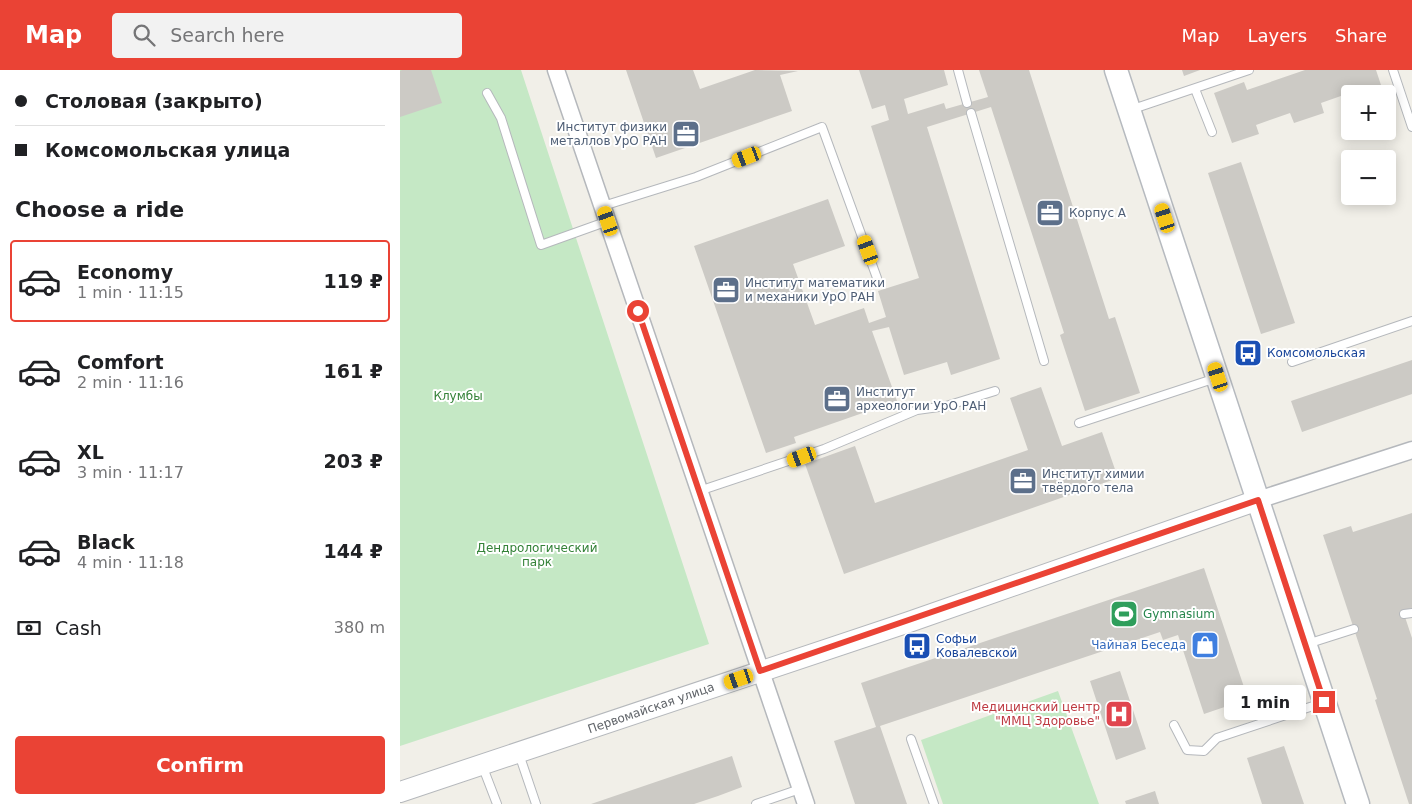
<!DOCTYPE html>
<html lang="en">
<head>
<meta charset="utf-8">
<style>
  :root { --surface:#fff; --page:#f2f2f2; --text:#202124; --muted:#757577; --line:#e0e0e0; --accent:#ea4335 }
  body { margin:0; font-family:"DejaVu Sans",sans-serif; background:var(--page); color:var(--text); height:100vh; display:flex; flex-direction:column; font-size:19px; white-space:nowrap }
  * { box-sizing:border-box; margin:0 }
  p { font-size:16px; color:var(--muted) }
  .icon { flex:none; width:28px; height:28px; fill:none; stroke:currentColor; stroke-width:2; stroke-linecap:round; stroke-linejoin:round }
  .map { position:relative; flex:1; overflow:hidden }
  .drawer { display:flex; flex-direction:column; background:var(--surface); width:400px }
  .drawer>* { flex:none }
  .top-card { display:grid; align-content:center; height:110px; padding:0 15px; background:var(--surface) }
  .controls { position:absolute; left:941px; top:15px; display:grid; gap:10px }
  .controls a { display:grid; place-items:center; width:55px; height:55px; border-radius:5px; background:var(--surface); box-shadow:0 2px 12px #0003; font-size:25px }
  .end { position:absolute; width:22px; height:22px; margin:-11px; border:6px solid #ea4335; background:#fff; box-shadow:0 0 0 2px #fff }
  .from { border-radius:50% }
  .bubble { position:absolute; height:35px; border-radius:5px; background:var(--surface); box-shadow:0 2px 12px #0003; font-size:16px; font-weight:600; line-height:35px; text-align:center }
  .car { position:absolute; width:15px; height:30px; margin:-15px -8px; border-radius:6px; box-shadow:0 0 4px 1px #0007; background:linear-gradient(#f5c518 24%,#345 0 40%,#f5c518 0 76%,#345 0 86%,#f5c518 0) }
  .top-card b { display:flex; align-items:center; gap:18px; height:48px; font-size:19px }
  .top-card b+b { border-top:1px solid var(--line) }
  .top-card i { width:12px; height:12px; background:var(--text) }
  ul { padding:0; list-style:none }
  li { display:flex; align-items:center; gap:15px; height:82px; margin:0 10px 8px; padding:0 5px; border:2px solid transparent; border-radius:5px }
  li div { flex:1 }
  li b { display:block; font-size:19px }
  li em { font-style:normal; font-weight:600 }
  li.current { border-color:var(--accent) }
  li>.icon { width:45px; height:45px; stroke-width:1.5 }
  h2 { padding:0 15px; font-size:22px; line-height:60px }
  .pay { display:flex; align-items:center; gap:12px; height:55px; padding:0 15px; font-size:19px }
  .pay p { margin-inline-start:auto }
  .action { display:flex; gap:10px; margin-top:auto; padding:10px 15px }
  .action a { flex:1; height:58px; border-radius:5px; background:var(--accent); color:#fff; font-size:20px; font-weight:600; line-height:58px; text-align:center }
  header { display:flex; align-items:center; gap:30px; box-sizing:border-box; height:70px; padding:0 25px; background:var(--accent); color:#fff }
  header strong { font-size:24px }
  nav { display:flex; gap:28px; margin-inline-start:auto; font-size:18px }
  .search { width:350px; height:45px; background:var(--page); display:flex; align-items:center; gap:12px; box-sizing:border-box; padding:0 18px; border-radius:5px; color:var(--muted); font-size:19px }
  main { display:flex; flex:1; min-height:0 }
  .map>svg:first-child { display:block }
</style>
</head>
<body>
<header>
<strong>Map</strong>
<div class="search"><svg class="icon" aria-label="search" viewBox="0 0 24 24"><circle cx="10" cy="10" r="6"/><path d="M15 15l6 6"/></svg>Search here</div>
<nav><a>Map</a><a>Layers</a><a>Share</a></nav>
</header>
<main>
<section class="drawer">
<div class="top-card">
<b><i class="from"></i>Столовая (закрыто)</b>
<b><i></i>Комсомольская улица</b>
</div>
<h2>Choose a ride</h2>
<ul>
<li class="current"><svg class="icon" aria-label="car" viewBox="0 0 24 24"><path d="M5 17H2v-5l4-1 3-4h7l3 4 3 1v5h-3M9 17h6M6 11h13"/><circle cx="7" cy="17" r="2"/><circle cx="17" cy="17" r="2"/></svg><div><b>Economy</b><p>1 min · 11:15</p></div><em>119 ₽</em></li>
<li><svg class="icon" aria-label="car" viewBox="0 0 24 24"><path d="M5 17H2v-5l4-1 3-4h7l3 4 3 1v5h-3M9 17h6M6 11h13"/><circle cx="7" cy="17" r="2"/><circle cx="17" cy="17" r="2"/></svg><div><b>Comfort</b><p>2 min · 11:16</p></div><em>161 ₽</em></li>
<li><svg class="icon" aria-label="car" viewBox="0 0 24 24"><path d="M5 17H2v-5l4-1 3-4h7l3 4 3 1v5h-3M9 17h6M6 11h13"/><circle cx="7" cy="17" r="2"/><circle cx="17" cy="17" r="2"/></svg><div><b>XL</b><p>3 min · 11:17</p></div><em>203 ₽</em></li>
<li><svg class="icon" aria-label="car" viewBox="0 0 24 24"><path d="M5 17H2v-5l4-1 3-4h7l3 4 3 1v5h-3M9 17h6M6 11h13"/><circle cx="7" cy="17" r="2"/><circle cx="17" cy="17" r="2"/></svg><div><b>Black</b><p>4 min · 11:18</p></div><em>144 ₽</em></li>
</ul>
<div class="pay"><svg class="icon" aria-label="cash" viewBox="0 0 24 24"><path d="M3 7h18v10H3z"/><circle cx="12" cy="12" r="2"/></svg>Cash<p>380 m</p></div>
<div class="action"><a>Confirm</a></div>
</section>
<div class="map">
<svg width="1012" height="734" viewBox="0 0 1012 734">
  <rect width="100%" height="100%" fill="#f1efe8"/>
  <path fill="#c5e8c5" d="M0,0H121L309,574L0,676Z
    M658,621L699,734H543L521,670Z"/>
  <path fill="#cccac5" d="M2,0H31L42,33L0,47V1Z
    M226,0H293L300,19L355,0L398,1L380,5L392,41L256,88Z
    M459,0H544L548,15L504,29L508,44L544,33L546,39L588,27L579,0H629L709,249L715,247L740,323L685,341L660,265L664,263L591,37L527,57L600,289L551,305L547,292L504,305L489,257L472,261L497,331L394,367L396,373L366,383L294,176L428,129L445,176L393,194L415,255L464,238L469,253L486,247L478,221L519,208L471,56L489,50L485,35L472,39Z
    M782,0H800L784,6Z
    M905,0H976L983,21L974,24H956L955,21L921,33L924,43L894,53L890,43L856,55L859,64L832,73L814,23L844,12L847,20Z
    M841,92L895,253L861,264L808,103Z
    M1012,290V324L902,362L891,331Z
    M641,317L662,376L702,362L718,408L444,504L405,394L455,376L475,433L628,380L610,328Z
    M1012,443V538L1003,541L1012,568V734H1009L975,630L977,629L923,465L951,456L953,462Z
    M804,498L848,629L804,644L778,565L763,570L760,562L480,656L507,734H455L434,671L476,657L461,613Z
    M720,601L746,679L716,690L690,611Z
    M884,676L904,734H862L847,688Z
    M332,686L342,717L318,726L294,734H191Z
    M755,721L759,734H726L725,731Z"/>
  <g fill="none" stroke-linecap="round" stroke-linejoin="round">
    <defs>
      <path id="service" d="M558,0L567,33
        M993,0L1012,57
        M795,19L812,62
        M87,23L101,48L141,175L208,151
        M730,40L849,0
        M571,43L644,291
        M203,136L296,107L422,57L477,208
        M892,292L1012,251
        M679,353L816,308
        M299,421L424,379L517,340L546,336L595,321
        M1004,544L1012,543
        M907,574L954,559
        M774,655L787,680L804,681L817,668L922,633
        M511,669L534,734
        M119,684L136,734
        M82,695L97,734
        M356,734L400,719"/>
      <path id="minor" d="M156,0L406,734
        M858,430L1012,380"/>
      <path id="tertiary" d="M0,722L509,552L858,430"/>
      <path id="secondary" d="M716,0L958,734"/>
    </defs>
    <use href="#service" stroke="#b5b8bc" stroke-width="10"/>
    <use href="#minor" stroke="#b5b8bc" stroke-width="19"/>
    <use href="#tertiary" stroke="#b5b8bc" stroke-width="22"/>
    <use href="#secondary" stroke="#b6babf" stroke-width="25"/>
    <use href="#service" stroke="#fff" stroke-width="8"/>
    <use href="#minor" stroke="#fff" stroke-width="16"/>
    <use href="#tertiary" stroke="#fff" stroke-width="20"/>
    <use href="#secondary" stroke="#fff" stroke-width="22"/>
  </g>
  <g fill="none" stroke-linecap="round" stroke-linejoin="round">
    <path stroke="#ea4335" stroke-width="6" d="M238,241L360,601L858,430L924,632"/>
  </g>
  <defs>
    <symbol id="office-square" viewBox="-11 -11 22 22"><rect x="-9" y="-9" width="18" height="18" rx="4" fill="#5c6f8a" stroke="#fff"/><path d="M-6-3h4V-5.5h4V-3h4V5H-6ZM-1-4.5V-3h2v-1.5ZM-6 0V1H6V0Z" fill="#fff"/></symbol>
    <symbol id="bus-square" viewBox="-11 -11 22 22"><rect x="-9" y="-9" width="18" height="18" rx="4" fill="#1a4fb4" stroke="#fff"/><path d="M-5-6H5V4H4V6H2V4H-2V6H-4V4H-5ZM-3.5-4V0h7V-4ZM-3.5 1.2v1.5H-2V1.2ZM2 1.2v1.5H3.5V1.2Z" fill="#fff"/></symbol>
    <symbol id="stadium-square" viewBox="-11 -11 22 22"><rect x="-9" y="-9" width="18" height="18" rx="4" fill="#2e9e5b" stroke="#fff"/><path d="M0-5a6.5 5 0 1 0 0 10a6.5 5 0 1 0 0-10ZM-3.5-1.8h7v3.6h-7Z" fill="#fff"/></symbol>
    <symbol id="shop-square" viewBox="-11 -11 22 22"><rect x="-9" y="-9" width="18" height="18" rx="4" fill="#3f7fe0" stroke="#fff"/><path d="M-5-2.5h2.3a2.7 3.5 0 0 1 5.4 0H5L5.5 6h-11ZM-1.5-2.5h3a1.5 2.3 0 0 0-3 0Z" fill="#fff"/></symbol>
    <symbol id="hospital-square" viewBox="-11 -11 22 22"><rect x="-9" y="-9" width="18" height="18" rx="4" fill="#e0444e" stroke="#fff"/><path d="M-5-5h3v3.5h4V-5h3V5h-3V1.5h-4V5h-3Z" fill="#fff"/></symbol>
  </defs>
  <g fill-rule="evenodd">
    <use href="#office-square" x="270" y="48" width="32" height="32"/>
    <use href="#office-square" x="634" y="127" width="32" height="32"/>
    <use href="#office-square" x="310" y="204" width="32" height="32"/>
    <use href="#bus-square" x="832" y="267" width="32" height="32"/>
    <use href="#office-square" x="421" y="313" width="32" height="32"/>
    <use href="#office-square" x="607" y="395" width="32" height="32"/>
    <use href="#stadium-square" x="708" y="528" width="32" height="32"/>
    <use href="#shop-square" x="789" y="559" width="32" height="32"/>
    <use href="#bus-square" x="501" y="560" width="32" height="32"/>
    <use href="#hospital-square" x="703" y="628" width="32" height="32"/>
  </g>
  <g text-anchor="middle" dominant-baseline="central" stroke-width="4" stroke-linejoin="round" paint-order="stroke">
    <g font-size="12" fill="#4e5e75" stroke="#fff" text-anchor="start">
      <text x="267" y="57" text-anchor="end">Институт физики<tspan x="267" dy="14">металлов УрО РАН</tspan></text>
      <text x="669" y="143">Корпус А</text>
      <text x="345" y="213">Институт математики<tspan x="345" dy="14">и механики УрО РАН</tspan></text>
      <text x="456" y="322">Институт<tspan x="456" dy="14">археологии УрО РАН</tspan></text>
      <text x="642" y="404">Институт химии<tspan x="642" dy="14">твёрдого тела</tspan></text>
    </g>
    <g font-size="12" fill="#164399" stroke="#fff" text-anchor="start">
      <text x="867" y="283">Комсомольская</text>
      <text x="536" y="569">Софьи<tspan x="536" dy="14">Ковалевской</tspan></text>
    </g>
    <g font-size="12" fill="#348238" stroke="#fff">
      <text x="58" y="326">Клумбы</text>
      <text x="137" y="478">Дендрологический<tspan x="137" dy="14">парк</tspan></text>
    </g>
    <g font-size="12" fill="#27864d" stroke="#fff" text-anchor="start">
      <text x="743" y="544">Gymnasium</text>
    </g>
    <g font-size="12" fill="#366cbe" stroke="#fff" text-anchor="end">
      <text x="786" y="575">Чайная Беседа</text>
    </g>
    <g font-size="12" fill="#be3a42" stroke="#fff" text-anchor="end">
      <text x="700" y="637">Медицинский центр<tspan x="700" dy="14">"ММЦ Здоровье"</tspan></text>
    </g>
    <g font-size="12" fill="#5f6368" stroke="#fff">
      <text transform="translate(251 638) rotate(-19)">Первомайская улица</text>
    </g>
  </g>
</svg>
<div class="controls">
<a>+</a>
<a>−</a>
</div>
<i class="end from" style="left:238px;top:241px"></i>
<i class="end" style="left:924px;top:632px"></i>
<div class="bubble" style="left:824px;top:615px;width:82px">1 min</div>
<i class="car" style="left:347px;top:87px;rotate:249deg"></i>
<i class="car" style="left:765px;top:148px;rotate:342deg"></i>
<i class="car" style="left:208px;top:151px;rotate:341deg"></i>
<i class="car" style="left:468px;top:180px;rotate:340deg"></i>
<i class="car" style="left:818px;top:307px;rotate:342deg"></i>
<i class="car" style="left:402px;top:387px;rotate:250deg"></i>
<i class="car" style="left:339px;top:609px;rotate:251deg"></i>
</div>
</main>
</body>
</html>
